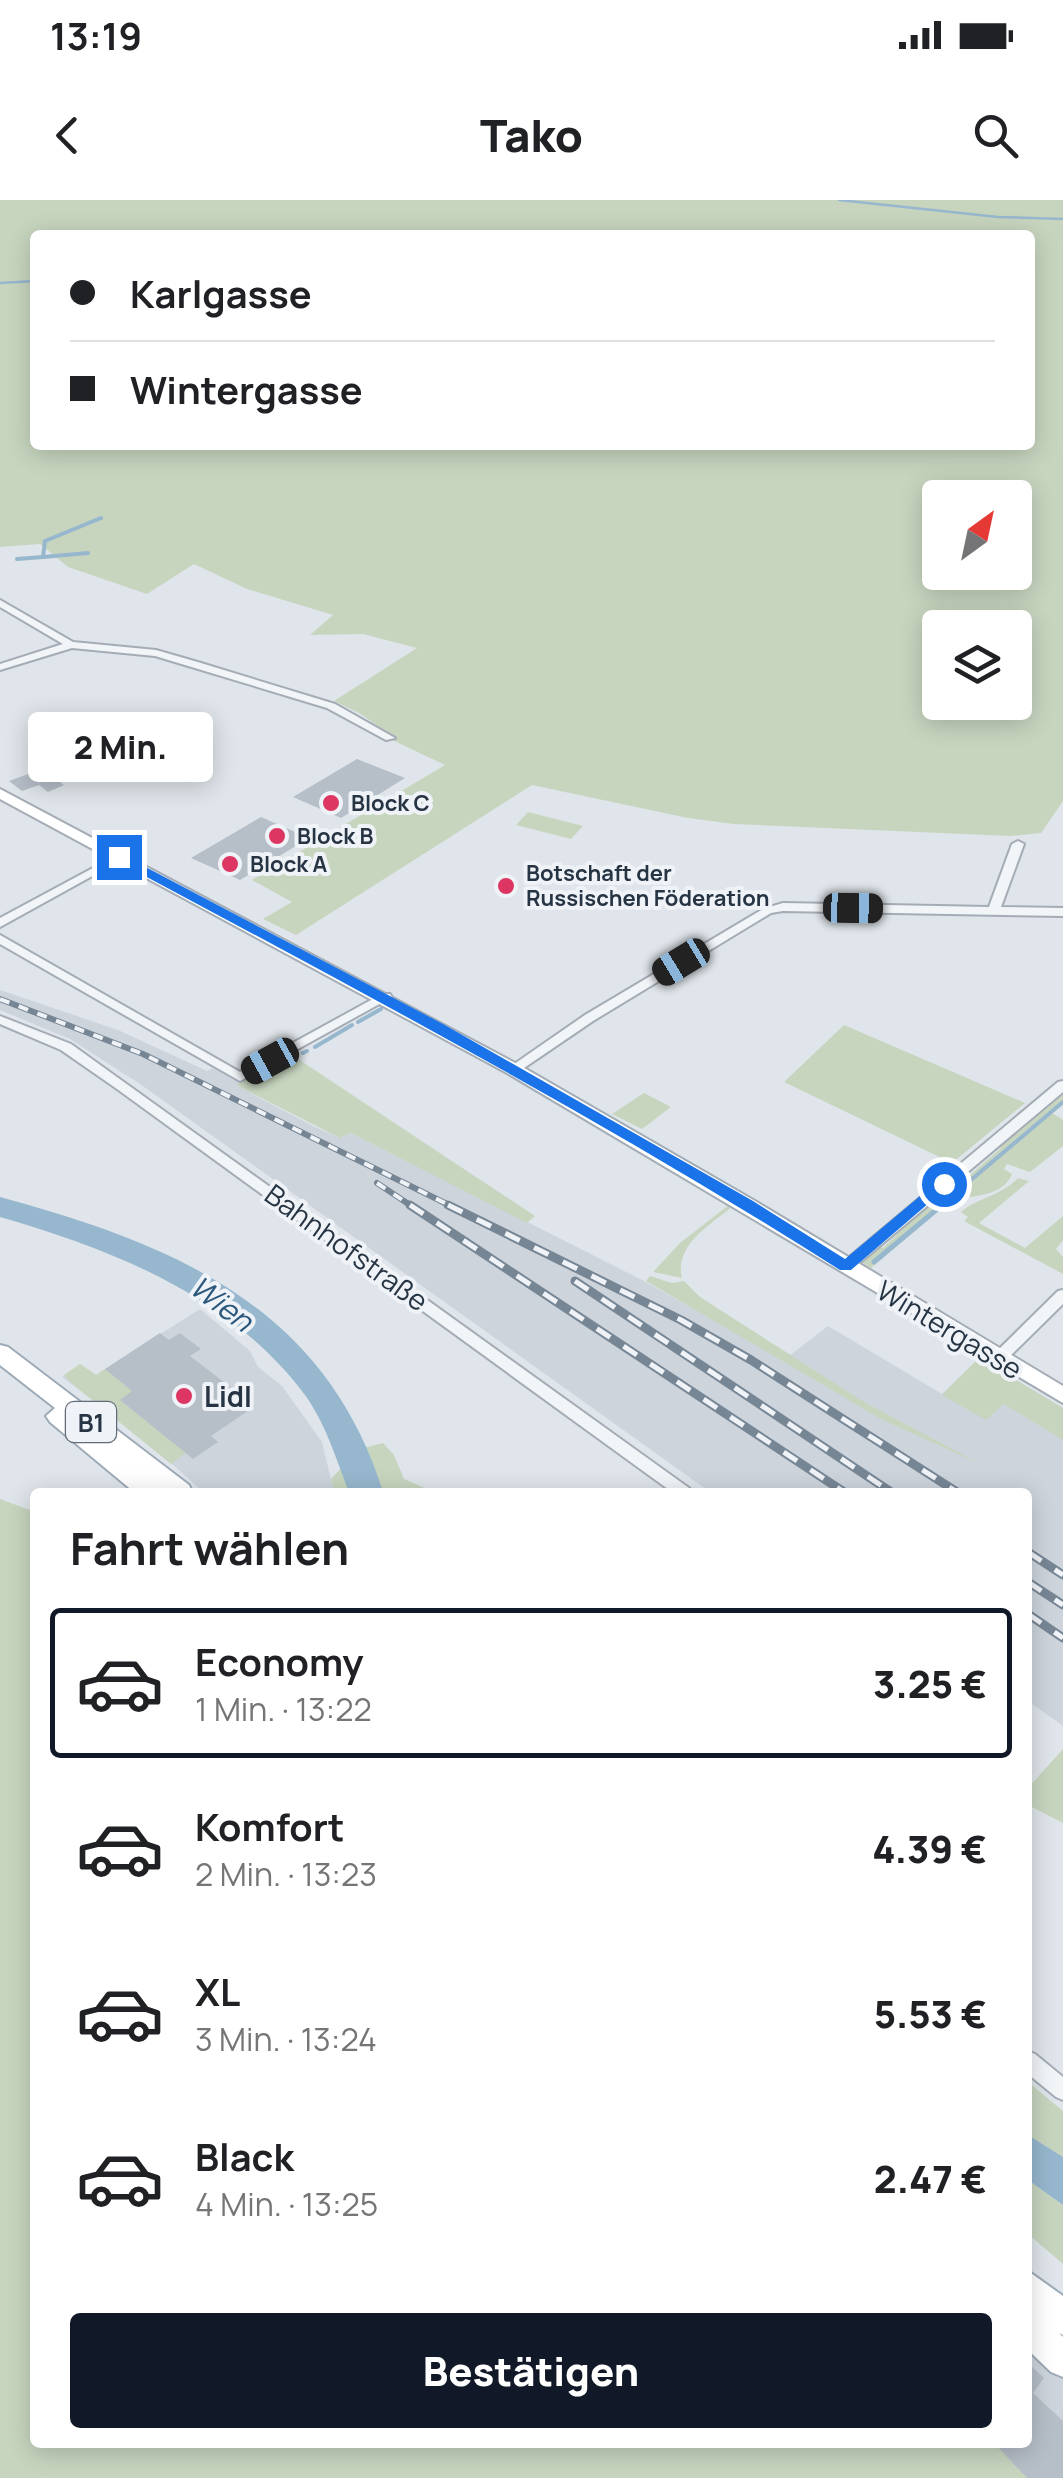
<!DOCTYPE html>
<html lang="de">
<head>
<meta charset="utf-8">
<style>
  :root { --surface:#fff; --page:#f2f2f2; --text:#202124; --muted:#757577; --line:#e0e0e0; --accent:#111827 }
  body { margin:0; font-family:Manrope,sans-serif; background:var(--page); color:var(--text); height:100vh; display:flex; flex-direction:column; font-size:38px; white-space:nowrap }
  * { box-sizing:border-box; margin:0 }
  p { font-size:32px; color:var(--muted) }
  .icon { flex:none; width:55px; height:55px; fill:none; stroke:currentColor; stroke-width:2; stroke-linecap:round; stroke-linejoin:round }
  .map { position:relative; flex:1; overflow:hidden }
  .panel { position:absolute; left:30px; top:1288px; width:1002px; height:960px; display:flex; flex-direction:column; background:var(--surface); border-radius:10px; box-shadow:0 5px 25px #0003 }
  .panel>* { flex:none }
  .banner { position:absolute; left:30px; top:30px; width:1005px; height:220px; border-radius:10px; box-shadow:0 5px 25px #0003; display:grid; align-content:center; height:220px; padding:0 40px; background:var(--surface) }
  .needle { width:65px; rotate:33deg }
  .fabs { position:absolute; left:922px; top:280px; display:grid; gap:20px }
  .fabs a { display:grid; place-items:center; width:110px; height:110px; border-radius:10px; background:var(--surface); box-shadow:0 5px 25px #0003; font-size:50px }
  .end { position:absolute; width:45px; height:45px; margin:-22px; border:12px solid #1a73e8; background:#fff; box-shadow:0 0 0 5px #fff }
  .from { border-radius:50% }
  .bubble { position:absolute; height:70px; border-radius:10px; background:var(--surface); box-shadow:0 5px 25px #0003; font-size:32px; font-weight:800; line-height:70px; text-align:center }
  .car { position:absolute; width:30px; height:60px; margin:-30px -15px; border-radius:12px; box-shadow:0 0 8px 2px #0007; background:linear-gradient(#222 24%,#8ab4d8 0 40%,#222 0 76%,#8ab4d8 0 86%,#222 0) }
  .banner b { display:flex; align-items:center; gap:35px; height:95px; font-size:38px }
  .banner b+b { border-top:2px solid var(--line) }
  .banner i { width:25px; height:25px; background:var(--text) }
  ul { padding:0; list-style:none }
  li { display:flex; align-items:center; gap:30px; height:150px; margin:0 20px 15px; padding:0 20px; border:5px solid transparent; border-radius:10px }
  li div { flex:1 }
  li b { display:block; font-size:38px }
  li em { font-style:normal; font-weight:800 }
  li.active { border-color:var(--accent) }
  li>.icon { width:90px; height:90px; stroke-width:1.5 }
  h2 { padding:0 40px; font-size:45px; line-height:120px }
  .button { display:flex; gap:20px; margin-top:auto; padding:20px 40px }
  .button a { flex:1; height:115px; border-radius:10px; background:var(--accent); color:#fff; font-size:40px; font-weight:800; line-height:115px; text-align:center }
  .status { display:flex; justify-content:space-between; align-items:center; height:70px; padding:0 50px; background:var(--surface); direction:ltr }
  .status svg { height:28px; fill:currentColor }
  header { display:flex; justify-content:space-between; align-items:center; height:130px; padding:0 40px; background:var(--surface); font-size:45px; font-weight:800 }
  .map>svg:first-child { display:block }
</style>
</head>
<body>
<div class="status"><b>13:19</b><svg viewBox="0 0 49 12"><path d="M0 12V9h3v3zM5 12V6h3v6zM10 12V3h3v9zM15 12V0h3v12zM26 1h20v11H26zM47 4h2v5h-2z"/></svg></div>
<header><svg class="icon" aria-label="back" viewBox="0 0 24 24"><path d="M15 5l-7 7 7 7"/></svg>Tako<svg class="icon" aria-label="search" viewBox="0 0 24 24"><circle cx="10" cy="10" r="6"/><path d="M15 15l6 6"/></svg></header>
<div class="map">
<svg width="1063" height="2278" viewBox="0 0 1063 2278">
  <rect width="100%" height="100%" fill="#dfe5ea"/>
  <path fill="#cdd4dc" d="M0,790L118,830L207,871L213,868L239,883L237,886L315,927L340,938L351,933L644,1081L784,1160L828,1126L942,1194L979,1158L1063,1208V1526L1028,1501V1292H710L140,884L70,839L0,810Z
    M200,1109L250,1151L258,1167L282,1186L322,1242L334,1292H203L145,1239L62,1177L80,1164L96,1175Z
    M1028,2148L1063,2179V2278H1027L993,2243L1028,2242Z"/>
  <path fill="#c7d5bf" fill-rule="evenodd" d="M0,0H1063V601L1041,633L1010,636L734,624L688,618L532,585L296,735L263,719L292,702L252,680L445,565L386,537H394L359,513L334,501L417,448L363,434L310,435L333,415L247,389L194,364L147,394L68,367L40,344L0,347ZM35,35H1030V245H35ZM940,298H1015V372H940ZM940,428H1015V502H940Z
    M528,612L583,626L571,639L516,625Z
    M844,825L1025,903L952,963L784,882Z
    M292,855L535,1016L527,1023L351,933L340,938L236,885Z
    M1063,891V905L1052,913L1063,920V946L1030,972L1007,964L1004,969L1012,974C1005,991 988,994 971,997L950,986L958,979L963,981L1001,948L999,945Z
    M644,893L671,907L642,929L612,914Z
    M1018,978L1029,981L979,1023L1025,1048L1063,1016V1040L1056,1049L1063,1057V1074L964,1021L968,1017L961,1012C979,997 1001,996 1018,978Z
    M930,1003L942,1008L871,1068L860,1061L878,1046L883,1048Z
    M729,1005L732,1007C710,1025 674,1045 682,1078L653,1072L680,1043Z
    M650,1076L672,1083L684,1081L700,1097L864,1202L982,1265L881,1219L646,1081Z
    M979,1158L1063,1208V1240L1004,1204L986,1220L942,1195Z
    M80,1164L96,1175L105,1169L132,1191L121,1200L186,1253L171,1264L76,1187L64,1175Z
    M383,1243L394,1255L404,1279L434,1292H334L331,1279L359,1249Z
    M0,1299L35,1312V2242H993L1027,2278H0Z
    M1063,1549V1623L1028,1605V1588Z
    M1028,1882L1063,1911V1957L1028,1935Z
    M1028,1980L1063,2005V2064L1028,2034Z"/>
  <path fill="#96b7ce" d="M1028,1935L1063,1957V2005L1028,1980Z"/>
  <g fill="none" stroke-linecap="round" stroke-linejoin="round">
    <path stroke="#96b7ce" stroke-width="2.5" d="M839,0L998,17L1063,19
      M0,83L35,81"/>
    <path stroke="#96b7ce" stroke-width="4" d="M43,357L88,353
      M17,359L43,357L45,341L101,318
      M358,822L381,809
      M315,847L352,825
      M303,853L307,851
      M939,1007L1063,902"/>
    <path stroke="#96b7ce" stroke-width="5" d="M874,1062L942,1005"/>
    <path fill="#96b7ce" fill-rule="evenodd" d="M0,997C173,1044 325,1106 383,1292H349C336,1259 326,1224 305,1195C231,1096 114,1050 0,1017Z"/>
  </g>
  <path fill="#b6bec8" d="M357,559L405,578L341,618L293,597Z
    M42,569L64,585L48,592L39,585L22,591L9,581Z
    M261,617L309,638L240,680L191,658Z
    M160,1133L169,1140L180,1133L201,1149L190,1156L255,1206L211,1236L218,1242L193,1259L120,1200L132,1191L105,1169Z
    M1028,2163L1044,2178L1033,2193L1063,2221V2278H1027L993,2242H1028Z"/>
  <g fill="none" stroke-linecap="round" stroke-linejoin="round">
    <defs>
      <path id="street" d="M0,400L73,442L156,450L201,463L335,504L395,538L386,540L327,508L155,456L72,448L0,470V464L63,444L0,407Z
        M1018,641L1024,644L1001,707L1063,708V716L783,711L771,713L593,821L518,872L513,873L507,869L585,815L763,709L783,703L989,707L1012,644Z
        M119,654L125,657L123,659L0,727V718Z
        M0,735L240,872L382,794H390L392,797L240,881L0,744Z
        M0,816L71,844L689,1288L691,1292H672L117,889L61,850L0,824Z
        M1063,881V892L851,1070H841L839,1067L841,1064L1058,882Z
        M1063,1090V1104L1004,1162H994L991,1158L994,1154L1058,1091Z
        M1028,1851L1035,1854L1063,1877V1900L1056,1897L1028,1874Z"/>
      <path id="secondary" d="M0,589L519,865L755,1001L1063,1186V1203L507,873L0,599Z"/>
      <path id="primary" d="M0,1145L8,1147L189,1285L192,1292H134L50,1222L46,1216L55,1208L0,1165Z
        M1028,2071L1063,2096V2135L1059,2133L1063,2137V2177L1051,2172L1028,2150V2111L1031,2112L1028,2109Z"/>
    </defs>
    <use href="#street" stroke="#a4acb5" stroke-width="4"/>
    <use href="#secondary" stroke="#a4acb5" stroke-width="4"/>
    <use href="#primary" stroke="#9daab7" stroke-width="4"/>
    <use href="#street" fill="#f2f5f8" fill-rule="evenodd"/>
    <use href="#secondary" fill="#fff" fill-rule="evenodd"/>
    <use href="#primary" fill="#fff" fill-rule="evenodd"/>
    <defs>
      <path id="rail-far1" d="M0,799L143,854L453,1007
        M377,983L413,1007"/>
      <path id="rail" d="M410,1005L844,1292
        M448,1005L681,1120L751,1160L957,1292
        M575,1081L891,1292
        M1028,1352L1063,1375
        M1028,1382L1063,1405
        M1028,1414L1063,1438"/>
    </defs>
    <use href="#rail-far1" stroke="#778695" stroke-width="6"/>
    <use href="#rail" stroke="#778695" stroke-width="9"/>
    <use href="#rail-far1" stroke="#eff3f7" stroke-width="4" stroke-dasharray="10" stroke-linecap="butt"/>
    <use href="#rail" stroke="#eff3f7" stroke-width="5" stroke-dasharray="16" stroke-linecap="butt"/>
  </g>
  <path fill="#1a73e8" d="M119,653L443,824L753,1001L845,1059L938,981L951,984L851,1070H840C606,921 360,791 115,660Z"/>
  <g fill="#dd3662" stroke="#eff3f7" stroke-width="4">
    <circle cx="331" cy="603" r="10"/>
    <circle cx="277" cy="636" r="10"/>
    <circle cx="230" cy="664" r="10"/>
    <circle cx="506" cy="686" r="10"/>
    <circle cx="184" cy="1196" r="10"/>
  </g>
  <g text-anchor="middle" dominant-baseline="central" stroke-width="8" stroke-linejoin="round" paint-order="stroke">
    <g font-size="22" font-weight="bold" fill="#263443" stroke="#eff3f7" text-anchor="start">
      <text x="351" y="603">Block C</text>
      <text x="297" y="636">Block B</text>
      <text x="250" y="664">Block A</text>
      <text x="526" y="673">Botschaft der<tspan x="526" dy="25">Russischen Föderation</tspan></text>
    </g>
    <rect fill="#eff3f7" stroke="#626d79" stroke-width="2.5" x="66" y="1202" width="50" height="40" rx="8"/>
    <g font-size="25" font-weight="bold" fill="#263443">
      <text x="91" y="1222">B1</text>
    </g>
    <g font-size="28" fill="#263443" stroke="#eff3f7">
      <text transform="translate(347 1047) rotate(36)">Bahnhofstraße</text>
      <text transform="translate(950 1129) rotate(31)">Wintergasse</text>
    </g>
    <g font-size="28" font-weight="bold" fill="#263443" stroke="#eff3f7" text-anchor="start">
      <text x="204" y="1196">Lidl</text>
    </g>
    <g font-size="30" font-style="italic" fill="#2b587c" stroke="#eff3f7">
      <text transform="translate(222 1103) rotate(37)">Wien</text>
    </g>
  </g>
</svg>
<div class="fabs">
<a><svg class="needle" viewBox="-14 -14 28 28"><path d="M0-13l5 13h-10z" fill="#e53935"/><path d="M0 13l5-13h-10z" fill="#757577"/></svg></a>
<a><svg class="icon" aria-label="layers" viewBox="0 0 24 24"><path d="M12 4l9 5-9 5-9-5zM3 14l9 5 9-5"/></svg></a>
</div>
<i class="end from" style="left:944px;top:984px"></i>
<i class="end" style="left:119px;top:657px"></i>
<div class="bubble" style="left:28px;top:512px;width:185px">2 Min.</div>
<i class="car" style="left:853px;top:708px;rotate:91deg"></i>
<i class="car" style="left:681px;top:762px;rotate:239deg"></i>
<i class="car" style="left:270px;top:861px;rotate:241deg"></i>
<div class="banner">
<b><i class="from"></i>Karlgasse</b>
<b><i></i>Wintergasse</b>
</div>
<section class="panel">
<h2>Fahrt wählen</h2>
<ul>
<li class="active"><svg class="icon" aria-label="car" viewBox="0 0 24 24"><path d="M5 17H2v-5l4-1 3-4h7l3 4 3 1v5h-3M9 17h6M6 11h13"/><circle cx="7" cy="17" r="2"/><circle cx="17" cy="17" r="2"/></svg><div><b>Economy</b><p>1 Min. · 13:22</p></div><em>3.25 €</em></li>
<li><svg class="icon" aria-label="car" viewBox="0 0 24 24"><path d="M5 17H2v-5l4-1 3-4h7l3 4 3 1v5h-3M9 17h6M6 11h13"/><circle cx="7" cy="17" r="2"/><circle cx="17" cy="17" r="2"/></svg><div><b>Komfort</b><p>2 Min. · 13:23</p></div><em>4.39 €</em></li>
<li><svg class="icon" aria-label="car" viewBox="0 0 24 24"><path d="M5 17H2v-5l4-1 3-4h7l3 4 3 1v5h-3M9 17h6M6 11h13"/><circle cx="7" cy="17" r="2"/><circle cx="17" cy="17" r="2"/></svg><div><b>XL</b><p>3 Min. · 13:24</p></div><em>5.53 €</em></li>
<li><svg class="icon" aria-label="car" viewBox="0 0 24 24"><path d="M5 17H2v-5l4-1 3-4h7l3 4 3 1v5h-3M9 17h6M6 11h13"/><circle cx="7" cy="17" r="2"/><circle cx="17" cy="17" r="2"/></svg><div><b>Black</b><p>4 Min. · 13:25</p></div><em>2.47 €</em></li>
</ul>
<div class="button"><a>Bestätigen</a></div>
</section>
</div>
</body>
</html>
